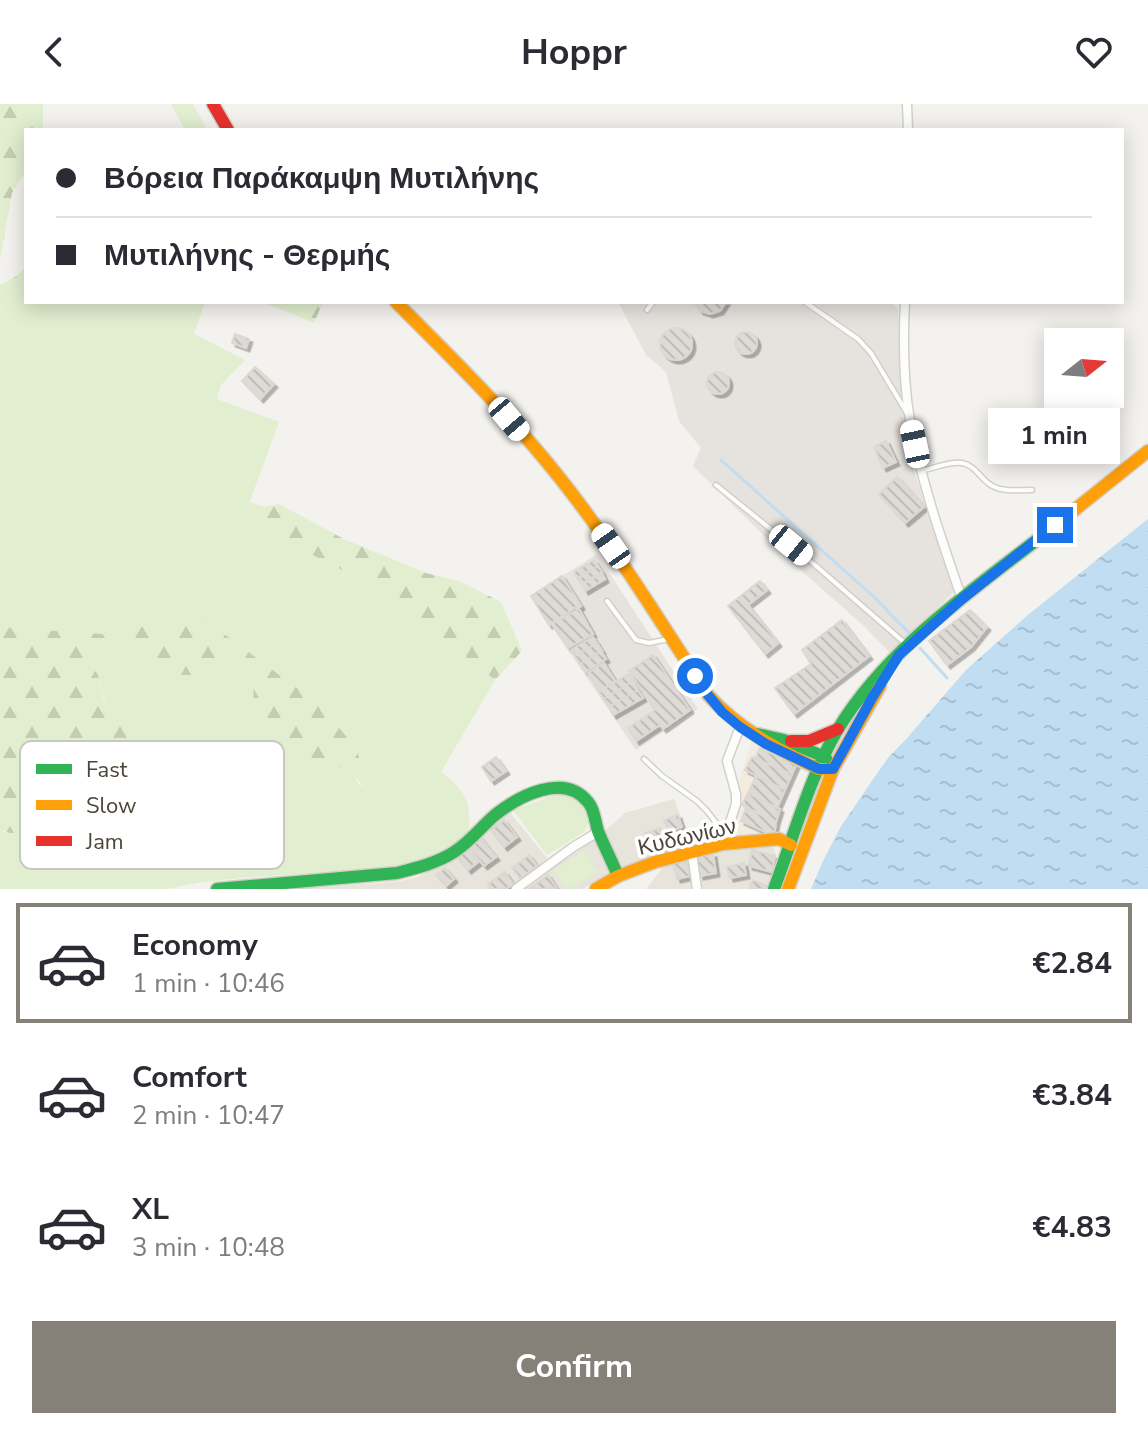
<!DOCTYPE html>
<html lang="en">
<head>
<meta charset="utf-8">
<style>
  :root { --surface:#fff; --page:#f7f7f7; --text:#2b2b33; --muted:#7c7c81; --line:#e1e1e2; --accent:#868178 }
  body { margin:0; font-family:"Nunito Sans",sans-serif; background:var(--page); color:var(--text); height:100vh; display:flex; flex-direction:column; font-size:30px; white-space:nowrap }
  * { box-sizing:border-box; margin:0 }
  p { font-size:26px; color:var(--muted) }
  .icon { flex:none; width:44px; height:44px; fill:none; stroke:currentColor; stroke-width:2; stroke-linecap:round; stroke-linejoin:round }
  .map { position:relative; height:785px; overflow:hidden }
  .panel { display:flex; flex-direction:column; background:var(--surface); flex:1 }
  .panel>* { flex:none }
  .banner { position:absolute; left:24px; top:24px; width:1100px; height:176px; border-radius:0px; box-shadow:0 4px 20px #0003; display:grid; align-content:center; height:176px; padding:0 32px; background:var(--surface) }
  .needle { width:52px; rotate:73deg }
  .tools { position:absolute; left:1044px; top:224px; display:grid; gap:16px }
  .tools a { display:grid; place-items:center; width:80px; height:80px; border-radius:0px; background:var(--surface); box-shadow:0 4px 20px #0003; font-size:40px }
  .end { position:absolute; width:36px; height:36px; margin:-18px; border:10px solid #1a73e8; background:#fff; box-shadow:0 0 0 4px #fff }
  .from { border-radius:50% }
  .bubble { position:absolute; height:56px; border-radius:0px; background:var(--surface); box-shadow:0 4px 20px #0003; font-size:26px; font-weight:700; line-height:56px; text-align:center }
  .car { position:absolute; width:24px; height:48px; margin:-24px -12px; border-radius:10px; box-shadow:0 0 6px 2px #0007; background:linear-gradient(#fff 24%,#345 0 40%,#fff 0 76%,#345 0 86%,#fff 0) }
  .banner b { display:flex; align-items:center; gap:28px; height:76px; font-size:30px }
  .banner b+b { border-top:2px solid var(--line) }
  .banner i { width:20px; height:20px; background:var(--text) }
  ul { padding:14px 0 0; list-style:none }
  li { display:flex; align-items:center; gap:24px; height:120px; margin:0 16px 12px; padding:0 16px; border:4px solid transparent; border-radius:0px }
  li div { flex:1 }
  li b { display:block; font-size:30px }
  li em { font-style:normal; font-weight:700 }
  li.on { border-color:var(--accent) }
  li>.icon { width:72px; height:72px; stroke-width:1.5 }
  .action { display:flex; gap:16px; margin-top:auto; padding:16px 32px }
  .action a { flex:1; height:92px; border-radius:0px; background:var(--accent); color:#fff; font-size:32px; font-weight:700; line-height:92px; text-align:center }
  header { display:flex; justify-content:space-between; align-items:center; height:104px; padding:0 32px; background:var(--surface); font-size:36px; font-weight:700 }
  .map>svg:first-child { display:block }
</style>
</head>
<body>
<header><svg class="icon" aria-label="back" viewBox="0 0 24 24"><path d="M15 5l-7 7 7 7"/></svg>Hoppr<svg class="icon" aria-label="heart" viewBox="0 0 24 24"><path d="M12 20l-8-8c-3-5 5-10 8-4 3-6 11-1 8 4z"/></svg></header>
<div class="map">
<svg width="1148" height="785" viewBox="0 0 1148 785">
  <defs>
    <pattern id="forest-firs" width="22" height="20" patternUnits="userSpaceOnUse" patternTransform="scale(2)"><rect width="22" height="20" fill="#e1eecf"/><path d="M5 1l3.5 6h-7zM16 11l3.5 6h-7z" fill="#c3cdb2"/></pattern>
    <pattern id="water-ripples" width="26" height="14" patternUnits="userSpaceOnUse" patternTransform="scale(2)"><rect width="26" height="14" fill="#c0ddf1"/><path d="M2 4q2-2 4 0t4 0M15 11q2-2 4 0t4 0" fill="none" stroke="#a6bfcf"/></pattern>
    <pattern id="building-back-hatch" width="6" height="6" patternUnits="userSpaceOnUse" patternTransform="scale(2)"><rect width="6" height="6" fill="#dedbd6"/><path d="M-1 5l2 2M0 0l6 6M5-1l2 2" fill="none" stroke="#c0bdb8"/></pattern>
    <filter id="shadow"><feDropShadow dx="3.5" dy="3.5" stdDeviation="0" flood-color="#0004"/></filter>
  </defs>
  <rect width="100%" height="100%" fill="#f4f2ee"/>
  <path fill="#e7e4dc" d="M674,695L692,744L611,767L583,785H298L396,778L418,773L436,763L508,706L548,755L549,766L597,734L625,709Z
    M770,741L774,744L776,751L775,764L770,785H646L667,758L726,747Z"/>
  <path fill="#f3ebdf" d="M752,636L798,661L783,696L777,734H730L739,703V676Z"/>
  <path fill="#e6e2de" d="M618,198H889L898,204L905,339L954,488L890,549L863,521L790,457L693,362L701,344L679,317L666,268L646,251Z
    M597,450L698,605L636,646L531,492Z"/>
  <path fill="#e1eecf" d="M171,0H193L207,26H185Z
    M26,177V198H205L194,230L245,256L221,281L217,295L279,318L243,416L378,484L495,576L441,668C455,679 468,690 469,709C470,717 468,721 470,728L449,745L425,756L399,763L239,774L197,779L167,785H0V724L4,728H22L32,724L59,734L58,740L67,750L77,746L80,739L66,723L72,716L86,723L106,691C98,682 92,668 95,656C111,649 110,640 130,639L108,608L98,571L88,556L94,545L100,542L133,544L150,562L194,571L225,562L251,565L254,572L253,602L271,617L282,633L294,644L305,648L313,664C324,668 333,668 343,661L354,669L357,678L373,691L386,684L360,657L356,643L317,599L200,513L103,530L0,523V208L6,197Z
    M560,689L579,692L592,713L584,728L547,751L513,706Z
    M584,747L597,768L568,785L554,766Z"/>
  <path fill="url(#forest-firs)" d="M0,0H43V26H26V67L12,89L0,156Z
    M26,162V177L6,197L0,208V181L17,172Z
    M263,198H323L314,219Z
    M250,398L264,403L279,400L344,435L426,469L459,477L501,498L522,547L495,576L378,484L243,416Z
    M200,512L317,599L356,643L360,657L392,691L386,694C363,691 360,674 344,661C333,668 325,668 313,664L305,649L294,644L282,633L271,617L253,602L254,572L251,565L225,562L194,571H168L150,562L133,544L100,542L94,545L88,556L98,571L104,597L115,619L137,633C129,640 127,637 118,640C109,643 103,652 95,656C87,687 129,694 92,725L72,716L68,718L67,723L80,739L77,747L54,752L50,750L49,745L58,739L59,734C52,730 40,725 32,724C18,723 16,736 0,724V523L103,530Z"/>
  <path fill="url(#water-ripples)" d="M1148,415V785H811L823,757L840,724L869,681L888,654L908,633L966,566L1029,510Z"/>
  <g fill="none" stroke-linecap="round" stroke-linejoin="round">
    <path stroke="#c0ddf1" stroke-width="3" d="M721,356L875,494L909,529
      M920,544L947,574"/>
  </g>
  <path fill="url(#building-back-hatch)" stroke="#dcd9d4" stroke-width="2" filter="url(#shadow)" d="M726,198L720,207L710,210L700,207L694,198Z
    M660 240a16 16 0 1 1 32 0a16 16 0 1 1-32 0Z
    M735 239a11 11 0 1 1 22 0a11 11 0 1 1-22 0Z
    M235,230L249,235L246,244L232,239Z
    M255,263L274,280L260,295L242,277Z
    M707 279a11 11 0 1 1 22 0a11 11 0 1 1-22 0Z
    M886,337L896,358L883,364L874,343Z
    M897,373L924,403L905,419L879,390Z
    M594,456L598,462L577,474L574,468Z
    M598,462L602,468L581,480L578,475Z
    M602,469L605,475L585,487L582,481Z
    M562,472L581,502L577,505L576,503L549,521L531,492Z
    M760,477L767,486L748,501L778,539L765,550L728,502Z
    M579,505L593,530L568,544L552,520Z
    M970,506L987,523L971,543L947,561L929,537Z
    M842,516L869,552L794,610L775,584L811,560L802,546Z
    M593,533L597,539L575,552L571,546Z
    M597,539L602,547L580,560L575,552Z
    M601,547L606,555L585,568L580,560Z
    M653,551L690,606L663,625L660,621L636,637L628,624L655,606L629,567Z
    M604,559L615,577L599,587L588,569Z
    M629,570L633,577L604,595L599,588Z
    M633,577L638,586L609,603L604,595Z
    M638,586L643,594L613,611L609,603Z
    M760,644L796,661L792,670L755,655Z
    M496,653L506,667L491,677L482,663Z
    M752,653L792,670L785,686L745,666Z
    M756,672L785,686L777,704L748,689Z
    M748,689L780,705L776,718L742,701Z
    M746,704L776,718L774,732L741,717Z
    M678,711L682,723L669,728L664,716Z
    M504,716L517,733L504,743L491,726Z
    M660,724L667,742L653,748L645,729Z
    M479,732L496,753L484,762L467,742Z
    M468,745L478,758L468,766L457,753Z
    M752,746L775,752L772,768L749,762Z
    M713,750L716,769L700,772L697,753Z
    M529,751L537,762L520,774L512,764Z
    M686,756L690,772L677,775L673,759Z
    M744,759L746,771L730,774L727,763Z
    M445,764L454,775L446,782L436,771Z
    M505,768L513,780L506,785H491L488,780Z
    M548,771L557,785H529Z
    M753,776L769,783L768,785H749Z"/>
  <g fill="none" stroke-linecap="round" stroke-linejoin="round">
    <defs>
      <path id="lane" d="M805,198L858,235L871,249L907,309
        M647,206L653,198
        M924,366C935,364 950,357 962,359C974,361 979,372 988,379C1000,389 1017,386 1032,386
        M716,381L815,461L907,541
        M607,497L636,536L649,539L669,535
        M644,655L662,672L697,697L707,707L724,729"/>
      <path id="street" d="M907,0L908,26
        M905,198C903,237 903,277 910,316C921,377 942,437 962,495
        M723,740L736,700V690L727,657L740,623
        M692,749L697,785
        M516,785L573,743L598,728"/>
      <path id="fast" d="M757,630L784,636L825,653L828,658
        M217,785L397,769C417,764 437,759 454,748C470,738 481,723 495,711C519,692 564,668 588,698C595,706 595,718 598,727C604,742 612,757 618,772
        M774,785C794,732 809,674 838,625C888,543 973,486 1047,428"/>
      <path id="slow" d="M396,198C453,255 509,310 559,373C614,442 660,517 708,591C739,625 777,645 819,665H825
        M1047,428L1148,347
        M596,785L618,772L655,758L723,740L779,735L791,741
        M788,785L833,665L880,582"/>
      <path id="jam" d="M213,0L228,26
        M791,637H809L838,625"/>
    </defs>
    <use href="#lane" stroke="#d2d0cb" stroke-width="7"/>
    <use href="#street" stroke="#d2d0cb" stroke-width="11"/>
    <use href="#fast" stroke="#d3cfc5" stroke-width="15"/>
    <use href="#slow" stroke="#d3cfc5" stroke-width="15"/>
    <use href="#jam" stroke="#d3cfc5" stroke-width="15"/>
    <use href="#lane" stroke="#fdfdfc" stroke-width="4"/>
    <use href="#street" stroke="#fdfdfc" stroke-width="8"/>
    <use href="#fast" stroke="#30b455" stroke-width="12"/>
    <use href="#slow" stroke="#ff9f0a" stroke-width="12"/>
    <use href="#jam" stroke="#e5322d" stroke-width="12"/>
  </g>
  <g fill="none" stroke-linecap="round" stroke-linejoin="round">
    <path stroke="#1a73e8" stroke-width="10" d="M695,572L708,591L722,608L740,623L766,640L819,665H833L872,594L899,551L962,495L1055,421"/>
  </g>
  <g text-anchor="middle" dominant-baseline="central" stroke-width="7" stroke-linejoin="round" paint-order="stroke">
    <g font-size="22" fill="#4b4439" stroke="#fff">
      <text transform="translate(687 733) rotate(-13)">Κυδωνίων</text>
    </g>
  </g>
  <rect x="20" y="637" width="264" height="128" rx="12" fill="#fff" stroke="#c9c7c4" stroke-width="2"/>
  <rect x="36" y="660" width="36" height="10" fill="#30b455"/>
  <rect x="36" y="696" width="36" height="10" fill="#ff9f0a"/>
  <rect x="36" y="732" width="36" height="10" fill="#e5322d"/>
  <g font-size="22" fill="#4b4439">
    <text x="86" y="673">Fast</text>
    <text x="86" y="709">Slow</text>
    <text x="86" y="745">Jam</text>
  </g>
</svg>
<div class="tools">
<a><svg class="needle" viewBox="-14 -14 28 28"><path d="M0-13l5 13h-10z" fill="#e53935"/><path d="M0 13l5-13h-10z" fill="#7c7c81"/></svg></a>
</div>
<i class="end from" style="left:695px;top:572px"></i>
<i class="end" style="left:1055px;top:421px"></i>
<div class="bubble" style="left:988px;top:304px;width:132px">1 min</div>
<i class="car" style="left:509px;top:315px;rotate:140deg"></i>
<i class="car" style="left:915px;top:340px;rotate:348deg"></i>
<i class="car" style="left:791px;top:441px;rotate:129deg"></i>
<i class="car" style="left:611px;top:442px;rotate:325deg"></i>
<div class="banner">
<b><i class="from"></i>Βόρεια Παράκαμψη Μυτιλήνης</b>
<b><i></i>Μυτιλήνης - Θερμής</b>
</div>
</div>
<section class="panel">
<ul>
<li class="on"><svg class="icon" aria-label="car" viewBox="0 0 24 24"><path d="M5 17H2v-5l4-1 3-4h7l3 4 3 1v5h-3M9 17h6M6 11h13"/><circle cx="7" cy="17" r="2"/><circle cx="17" cy="17" r="2"/></svg><div><b>Economy</b><p>1 min · 10:46</p></div><em>€2.84</em></li>
<li><svg class="icon" aria-label="car" viewBox="0 0 24 24"><path d="M5 17H2v-5l4-1 3-4h7l3 4 3 1v5h-3M9 17h6M6 11h13"/><circle cx="7" cy="17" r="2"/><circle cx="17" cy="17" r="2"/></svg><div><b>Comfort</b><p>2 min · 10:47</p></div><em>€3.84</em></li>
<li><svg class="icon" aria-label="car" viewBox="0 0 24 24"><path d="M5 17H2v-5l4-1 3-4h7l3 4 3 1v5h-3M9 17h6M6 11h13"/><circle cx="7" cy="17" r="2"/><circle cx="17" cy="17" r="2"/></svg><div><b>XL</b><p>3 min · 10:48</p></div><em>€4.83</em></li>
</ul>
<div class="action"><a>Confirm</a></div>
</section>
</body>
</html>
